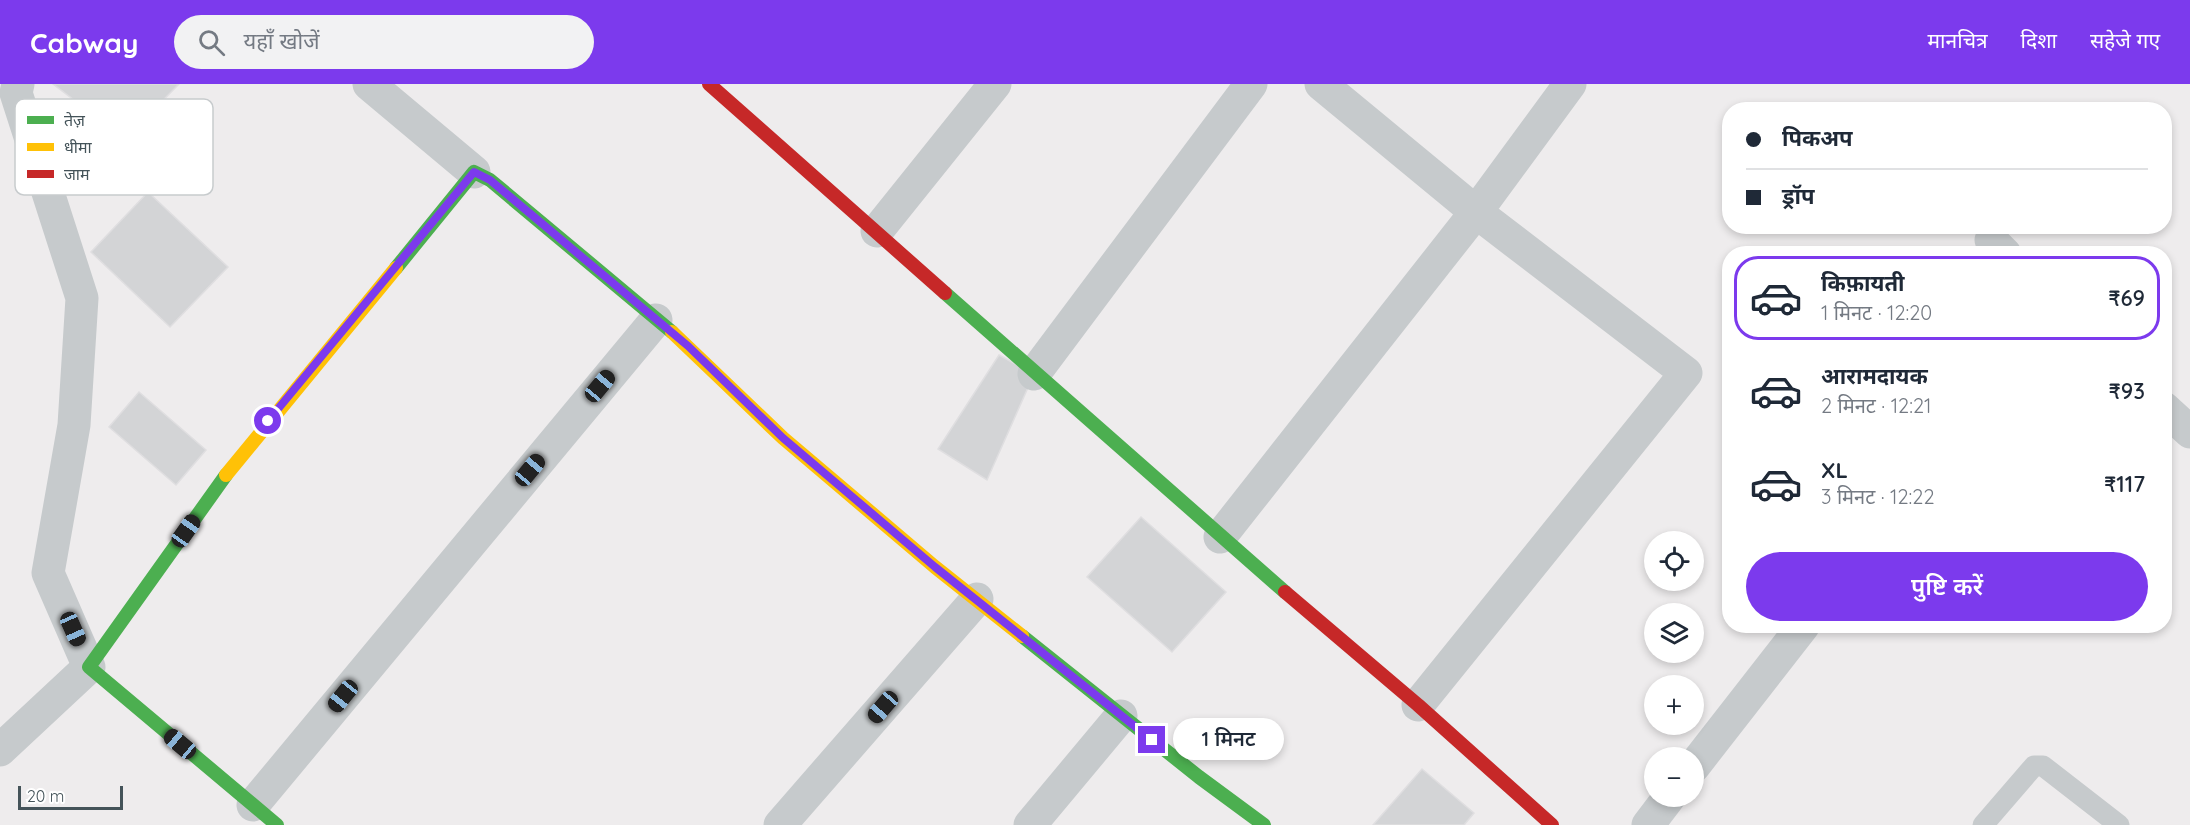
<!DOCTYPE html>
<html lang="hi">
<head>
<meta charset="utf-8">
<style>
  :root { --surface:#fff; --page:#f2f2f3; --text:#1f2937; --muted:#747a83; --line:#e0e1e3; --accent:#7c3aed }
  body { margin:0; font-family:Quicksand,"Noto Sans Devanagari",sans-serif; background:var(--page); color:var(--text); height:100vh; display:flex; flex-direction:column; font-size:22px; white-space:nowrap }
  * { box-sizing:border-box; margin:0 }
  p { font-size:20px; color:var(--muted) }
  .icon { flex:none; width:33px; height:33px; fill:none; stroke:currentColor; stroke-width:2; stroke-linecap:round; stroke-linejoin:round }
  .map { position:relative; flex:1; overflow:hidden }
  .drawer { position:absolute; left:1722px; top:162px; width:450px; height:387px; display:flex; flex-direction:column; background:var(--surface); border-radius:24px; box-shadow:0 3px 9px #0003 }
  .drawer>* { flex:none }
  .top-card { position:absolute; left:1722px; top:18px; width:450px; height:132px; border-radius:24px; box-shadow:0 3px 9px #0003; display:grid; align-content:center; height:132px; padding:0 24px; background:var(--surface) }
  .controls { position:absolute; left:1644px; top:447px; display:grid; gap:12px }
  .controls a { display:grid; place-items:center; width:60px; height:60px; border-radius:50%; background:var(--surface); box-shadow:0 3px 9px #0003; font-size:30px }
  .scale { position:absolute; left:18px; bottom:15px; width:105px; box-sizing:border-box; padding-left:6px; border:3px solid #445359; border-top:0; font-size:16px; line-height:21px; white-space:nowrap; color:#445359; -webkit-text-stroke:4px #fff; paint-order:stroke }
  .end { position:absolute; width:27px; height:27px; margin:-14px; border:8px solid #7c3aed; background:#fff; box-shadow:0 0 0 3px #fff }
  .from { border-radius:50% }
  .bubble { position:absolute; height:42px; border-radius:21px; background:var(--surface); box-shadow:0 3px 9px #0003; font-size:20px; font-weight:600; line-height:42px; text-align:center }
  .car { position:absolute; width:18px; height:36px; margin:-18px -9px; border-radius:8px; box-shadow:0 0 4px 2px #0007; background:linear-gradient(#222 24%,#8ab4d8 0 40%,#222 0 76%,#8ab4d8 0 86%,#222 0) }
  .top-card b { display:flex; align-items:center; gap:21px; height:57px; font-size:22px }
  .top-card b+b { border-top:2px solid var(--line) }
  .top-card i { width:15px; height:15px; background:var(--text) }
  ul { padding:10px 0 0; list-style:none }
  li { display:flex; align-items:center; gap:18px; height:84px; margin:0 12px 9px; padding:0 12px; border:3px solid transparent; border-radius:24px }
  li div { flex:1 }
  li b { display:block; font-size:22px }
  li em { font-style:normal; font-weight:600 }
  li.current { border-color:var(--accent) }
  li>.icon { width:54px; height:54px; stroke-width:1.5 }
  .action { display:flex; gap:12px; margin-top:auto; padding:12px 24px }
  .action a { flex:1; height:69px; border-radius:36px; background:var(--accent); color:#fff; font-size:24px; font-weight:600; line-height:69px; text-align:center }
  header { display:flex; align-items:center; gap:36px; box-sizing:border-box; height:84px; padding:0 30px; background:var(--accent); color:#fff }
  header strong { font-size:28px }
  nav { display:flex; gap:33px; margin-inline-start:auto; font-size:21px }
  .search { width:420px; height:54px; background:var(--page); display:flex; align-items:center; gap:15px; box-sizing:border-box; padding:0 21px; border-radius:33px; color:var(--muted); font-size:22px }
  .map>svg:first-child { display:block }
</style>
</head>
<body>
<header>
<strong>Cabway</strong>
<div class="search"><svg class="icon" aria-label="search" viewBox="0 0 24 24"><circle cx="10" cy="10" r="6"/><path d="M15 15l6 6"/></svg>यहाँ खोजें</div>
<nav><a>मानचित्र</a><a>दिशा</a><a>सहेजे गए</a></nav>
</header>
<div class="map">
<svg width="2190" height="741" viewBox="0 0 2190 741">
  <rect width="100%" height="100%" fill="#eeeced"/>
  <path fill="#d3d4d6" stroke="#dfdee0" stroke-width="1.5" d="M53,0H179L125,55Z
    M148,108L228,183L170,243L91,168Z
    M999,271L1034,290L987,396L938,365Z
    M139,308L206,366L176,401L109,343Z
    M1141,433L1226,508L1172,568L1087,493Z
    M1422,685L1474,729L1464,741H1373Z"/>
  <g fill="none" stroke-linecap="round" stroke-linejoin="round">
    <path stroke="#c6cacc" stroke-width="21" d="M1983,741L2034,682H2043L2119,741"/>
    <path stroke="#c6cacc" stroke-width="33" d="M369,0L474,88
      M1321,0L1476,128L1686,289L1418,621
      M877,147L995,0
      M1991,156L2005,170
      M1034,290L1251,0
      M2164,324L2190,348
      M1220,453L1476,128L1570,0
      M0,666L89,583L48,489L74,341L82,214L16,9L18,0
      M1694,682L1803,542
      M253,721L656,236
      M780,741L977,515
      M1030,741L1121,632
      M1648,741L1670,712"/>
    <path stroke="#4caf50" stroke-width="14" d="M396,184L474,88L490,96L672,248
      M945,209L1285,508
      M226,391L89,583L277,741
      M1022,552L1199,693L1264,741"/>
    <path stroke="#ffc107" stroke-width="14" d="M672,248L783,354L935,483L1022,552
      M226,391L396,184"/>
    <path stroke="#c62828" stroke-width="14" d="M709,0L945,209
      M1285,508L1418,621L1552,741"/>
  </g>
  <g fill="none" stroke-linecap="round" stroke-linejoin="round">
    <path stroke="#7c3aed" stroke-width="8" d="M268,337L474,88L490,96L688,262L783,354L935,483L1152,656"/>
  </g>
  <rect x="15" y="15" width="198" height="96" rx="9" fill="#fff" stroke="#c7cbcd" stroke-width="1.5"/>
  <rect x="27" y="32" width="27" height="8" fill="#4caf50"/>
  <rect x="27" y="59" width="27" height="8" fill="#ffc107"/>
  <rect x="27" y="86" width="27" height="8" fill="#c62828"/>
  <g font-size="16" fill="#445359">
    <text x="64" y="42">तेज़</text>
    <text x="64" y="69">धीमा</text>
    <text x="64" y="96">जाम</text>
  </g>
</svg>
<div class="controls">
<a><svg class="icon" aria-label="locate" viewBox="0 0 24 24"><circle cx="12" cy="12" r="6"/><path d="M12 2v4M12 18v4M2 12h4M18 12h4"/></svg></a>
<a><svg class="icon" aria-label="layers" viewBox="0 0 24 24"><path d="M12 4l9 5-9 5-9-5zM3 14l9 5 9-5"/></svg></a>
<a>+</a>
<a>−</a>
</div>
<div class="scale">20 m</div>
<i class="end from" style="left:268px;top:337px"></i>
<i class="end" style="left:1152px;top:656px"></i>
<div class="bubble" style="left:1173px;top:634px;width:111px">1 मिनट</div>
<i class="car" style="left:600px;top:302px;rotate:40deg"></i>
<i class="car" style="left:530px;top:386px;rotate:40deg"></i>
<i class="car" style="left:186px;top:447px;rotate:35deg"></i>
<i class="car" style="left:73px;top:545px;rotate:156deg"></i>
<i class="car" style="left:343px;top:612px;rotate:219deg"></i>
<i class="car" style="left:883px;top:623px;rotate:221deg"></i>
<i class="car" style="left:180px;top:660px;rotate:310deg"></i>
<div class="top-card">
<b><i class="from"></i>पिकअप</b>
<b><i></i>ड्रॉप</b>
</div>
<section class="drawer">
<ul>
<li class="current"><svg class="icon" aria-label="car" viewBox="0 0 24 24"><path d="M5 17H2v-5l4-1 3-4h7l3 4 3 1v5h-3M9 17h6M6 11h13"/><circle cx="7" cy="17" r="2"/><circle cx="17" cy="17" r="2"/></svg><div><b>किफ़ायती</b><p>1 मिनट · 12:20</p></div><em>₹69</em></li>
<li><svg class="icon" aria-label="car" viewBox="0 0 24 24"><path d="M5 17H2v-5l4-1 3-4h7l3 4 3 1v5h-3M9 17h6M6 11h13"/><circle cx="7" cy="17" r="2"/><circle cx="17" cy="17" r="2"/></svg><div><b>आरामदायक</b><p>2 मिनट · 12:21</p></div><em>₹93</em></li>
<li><svg class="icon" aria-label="car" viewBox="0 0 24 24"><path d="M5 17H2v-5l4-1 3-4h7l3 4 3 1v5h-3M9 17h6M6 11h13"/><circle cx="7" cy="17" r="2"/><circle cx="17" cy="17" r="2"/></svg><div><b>XL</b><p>3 मिनट · 12:22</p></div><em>₹117</em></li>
</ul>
<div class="action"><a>पुष्टि करें</a></div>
</section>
</div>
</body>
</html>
